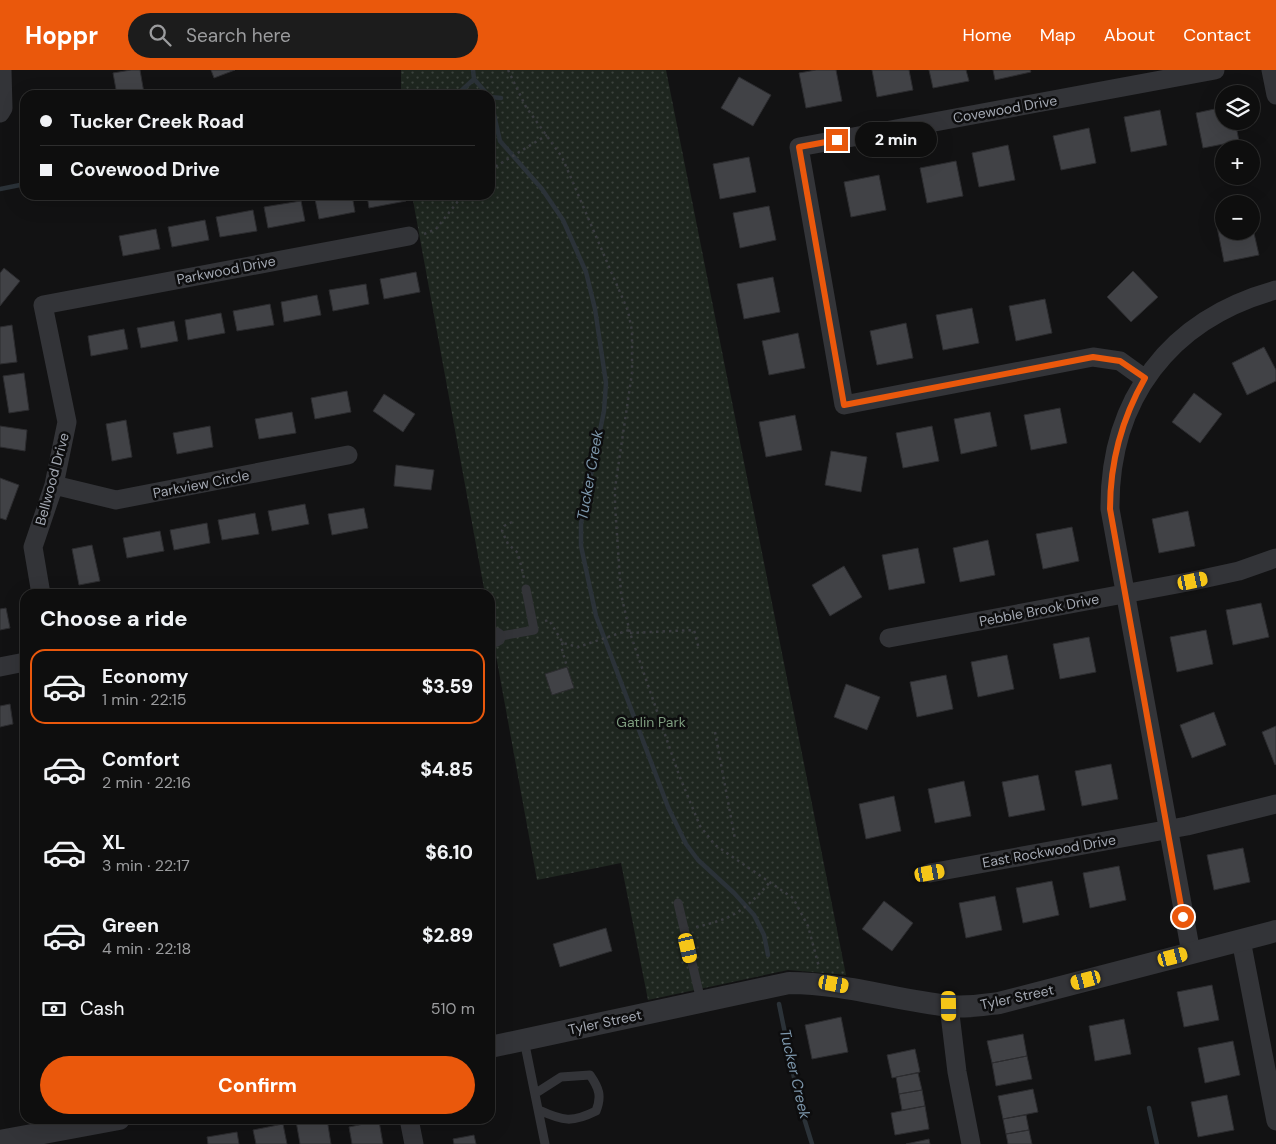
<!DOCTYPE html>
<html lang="en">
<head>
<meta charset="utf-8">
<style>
  :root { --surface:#0e0e0e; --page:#1c1c1c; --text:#f1f3f6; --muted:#9b9c9e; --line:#2e2e2e; --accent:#ea580c }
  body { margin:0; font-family:"DM Sans",sans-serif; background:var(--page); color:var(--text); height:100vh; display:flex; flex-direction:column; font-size:19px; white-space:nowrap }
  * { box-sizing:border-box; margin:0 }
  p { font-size:16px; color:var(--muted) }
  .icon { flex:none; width:28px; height:28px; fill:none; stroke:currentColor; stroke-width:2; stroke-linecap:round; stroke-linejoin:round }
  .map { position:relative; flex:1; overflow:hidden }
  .sheet { position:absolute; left:20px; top:519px; width:475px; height:535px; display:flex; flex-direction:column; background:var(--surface); border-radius:15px; box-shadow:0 5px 20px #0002,0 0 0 1px var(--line) }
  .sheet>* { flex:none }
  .hud { position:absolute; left:20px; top:20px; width:475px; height:110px; border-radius:15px; box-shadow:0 5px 20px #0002,0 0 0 1px var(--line); display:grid; align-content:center; height:110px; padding:0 20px; background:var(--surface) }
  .buttons { position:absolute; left:1215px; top:15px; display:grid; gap:10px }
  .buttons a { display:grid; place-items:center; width:45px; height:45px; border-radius:50%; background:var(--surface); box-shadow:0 5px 20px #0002,0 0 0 1px var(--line); font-size:25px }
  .end { position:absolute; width:22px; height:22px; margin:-11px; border:6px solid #ea580c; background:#fff; box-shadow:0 0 0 2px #fff }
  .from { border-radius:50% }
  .bubble { position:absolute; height:35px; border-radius:18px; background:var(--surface); box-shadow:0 5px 20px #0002,0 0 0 1px var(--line); font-size:16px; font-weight:800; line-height:35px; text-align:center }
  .car { position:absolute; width:15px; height:30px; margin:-15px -8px; border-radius:6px; box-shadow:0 0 4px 1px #0007; background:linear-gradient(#f5c518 24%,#345 0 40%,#f5c518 0 76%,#345 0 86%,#f5c518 0) }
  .hud b { display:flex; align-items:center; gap:18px; height:48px; font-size:19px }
  .hud b+b { border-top:1px solid var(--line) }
  .hud i { width:12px; height:12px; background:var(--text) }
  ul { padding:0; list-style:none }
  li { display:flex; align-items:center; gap:15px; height:75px; margin:0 10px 8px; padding:0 10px; border:2px solid transparent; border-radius:15px }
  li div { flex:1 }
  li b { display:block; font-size:19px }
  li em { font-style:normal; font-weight:800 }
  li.current { border-color:var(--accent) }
  li>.icon { width:45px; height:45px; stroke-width:1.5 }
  h2 { padding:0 20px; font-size:22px; line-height:60px }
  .pay { display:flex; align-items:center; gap:12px; height:55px; padding:0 20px; font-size:19px }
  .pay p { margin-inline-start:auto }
  .primary-button { display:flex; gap:10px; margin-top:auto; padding:10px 20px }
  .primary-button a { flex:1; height:58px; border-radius:30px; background:var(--accent); color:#fff; font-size:20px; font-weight:800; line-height:58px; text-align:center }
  header { display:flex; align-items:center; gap:30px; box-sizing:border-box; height:70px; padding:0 25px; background:var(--accent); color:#fff }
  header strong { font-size:24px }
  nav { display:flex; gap:28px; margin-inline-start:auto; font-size:18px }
  .search { width:350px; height:45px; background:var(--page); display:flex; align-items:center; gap:12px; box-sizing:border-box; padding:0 18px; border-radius:28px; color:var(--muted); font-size:19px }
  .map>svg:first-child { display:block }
</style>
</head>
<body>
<header>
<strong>Hoppr</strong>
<div class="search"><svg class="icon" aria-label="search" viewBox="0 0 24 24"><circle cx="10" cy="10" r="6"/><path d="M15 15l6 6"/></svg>Search here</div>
<nav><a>Home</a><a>Map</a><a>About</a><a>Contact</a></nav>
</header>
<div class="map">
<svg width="1276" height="1074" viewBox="0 0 1276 1074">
  <defs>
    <pattern id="park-dots" width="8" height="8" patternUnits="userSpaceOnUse" patternTransform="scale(1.25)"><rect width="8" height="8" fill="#1e261f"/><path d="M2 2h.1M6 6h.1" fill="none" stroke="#3c433d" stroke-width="1.8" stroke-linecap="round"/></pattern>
  </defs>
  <rect width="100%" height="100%" fill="#121213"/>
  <path fill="url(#park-dots)" d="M401,0H666L846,905L788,900L648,930L621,793L537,810L490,553V524H485L412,125H490V25H401Z"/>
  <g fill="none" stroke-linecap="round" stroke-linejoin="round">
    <path stroke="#2b3238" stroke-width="4.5" d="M473,0L474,9L488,25
      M451,25L461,21L474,9
      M501,28L490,27L500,71L542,119L563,150L586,202L595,239L606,313L604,341L581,453V476L596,546L668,737L686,774L698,790L734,823L754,845L764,865L768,885
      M0,119L25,114
      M779,934L799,1032L812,1074
      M1149,1038L1157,1074"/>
  </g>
  <path fill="#414246" stroke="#2c2c2f" d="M131,0H140L144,23L117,25L113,3Z
    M211,0H235L214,8Z
    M816,0H836L842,31L806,38L799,3Z
    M872,0H909L913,20L877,27Z
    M929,0H966L969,11L933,18Z
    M993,0H1030L1031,2L995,10Z
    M739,7L771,25L753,56L721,38Z
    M1224,37V51H1235L1239,71L1203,78L1196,43Z
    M1160,40L1167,75L1131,82L1124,47Z
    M1089,58L1096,93L1061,100L1053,66Z
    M1008,75L1015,110L979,117L972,83Z
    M749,87L756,122L720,129L713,94Z
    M956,91L963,126L927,133L920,98Z
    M879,105L886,140L851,147L844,112Z
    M334,125H352L355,142L319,149L315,129Z
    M367,125H405L406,131L369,138Z
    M301,131L305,151L268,158L264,137Z
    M769,136L776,170L740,178L733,143Z
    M253,140L257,161L220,167L216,147Z
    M205,150L209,170L172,177L168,157Z
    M1251,150L1259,185L1224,192L1217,157L1224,156V161H1251Z
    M156,159L160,179L123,186L119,166Z
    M4,198L20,211L0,236V203Z
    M1133,201L1158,227L1131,252L1107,227Z
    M416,202L420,222L384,229L380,209Z
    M773,207L780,242L744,249L737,214Z
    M366,214L369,234L333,241L329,220Z
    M317,225L321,245L284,252L281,232Z
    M1045,229L1052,263L1016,271L1009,236Z
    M270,234L274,255L237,261L233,241Z
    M972,238L979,273L943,280L936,245Z
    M221,243L225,263L188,270L185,250Z
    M174,251L178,271L141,278L137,258Z
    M906,253L913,288L877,295L870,261Z
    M12,255L17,292L0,294V257Z
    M124,259L128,279L91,286L88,266Z
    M798,263L805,298L769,305L762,271Z
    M1264,277L1276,300V311L1247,325L1232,293Z
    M24,303L29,340L9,343L3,306Z
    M347,321L351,342L315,349L311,328Z
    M1194,323L1222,344L1200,373L1172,352Z
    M384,324L415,344L403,362L373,341Z
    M1060,338L1067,373L1031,380L1024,345Z
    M292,342L296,363L259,369L255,349Z
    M990,342L997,376L961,384L954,349Z
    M795,345L802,380L766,387L759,352Z
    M126,350L132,387L112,391L106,354Z
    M0,356L27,360L25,381L0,377Z
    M210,356L213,377L177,384L173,363Z
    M932,356L939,391L903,398L896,363Z
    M831,381L867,387L861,422L825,415Z
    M396,395L434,400L431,420L394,416Z
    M0,408L19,415L6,450L0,448Z
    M305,434L309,454L272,461L268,441Z
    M364,438L368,458L332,465L328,444Z
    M1188,441L1195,476L1159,483L1152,449Z
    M255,443L259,464L222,470L218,450Z
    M207,453L210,473L174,480L170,460Z
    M1072,457L1079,491L1043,499L1036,464Z
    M160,461L164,481L127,488L123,468Z
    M988,470L995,505L960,512L953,478Z
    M92,475L100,511L79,515L72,479Z
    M918,478L925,513L889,520L882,485Z
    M844,496L862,527L830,546L812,515Z
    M1261,533L1269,567L1233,575L1226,540Z
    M6,538L10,558L0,560V539Z
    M1206,560L1213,594L1177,602L1170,567Z
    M1089,567L1096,602L1060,609L1053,574Z
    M1007,585L1014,619L978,627L971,592Z
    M567,597L574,618L552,625L545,604Z
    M946,605L953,639L917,647L910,612Z
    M846,614L880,627L867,660L834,647Z
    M10,634L13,654L0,657V636Z
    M1214,642L1226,675L1192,688L1180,655Z
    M1276,656V694L1275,695L1262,662Z
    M1111,694L1118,729L1082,736L1075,701Z
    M490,704L494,738L490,739Z
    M1038,705L1045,740L1009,747L1002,712Z
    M964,711L971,746L935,753L928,719Z
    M894,726L901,761L866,769L859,734Z
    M1243,778L1250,812L1214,820L1207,785Z
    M1119,796L1126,830L1090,838L1083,803Z
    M1052,811L1059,845L1023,853L1016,818Z
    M995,826L1002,860L966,868L959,833Z
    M884,831L913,853L892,881L862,859Z
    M606,858L612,881L560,897L553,874Z
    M1212,915L1219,950L1184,957L1177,922Z
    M841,947L848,982L812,989L805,955Z
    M1124,949L1131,984L1095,991L1089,956Z
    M1023,964L1027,986L992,993L987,971Z
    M1233,971L1240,1005L1205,1013L1198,978Z
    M915,979L920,1002L892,1008L887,985Z
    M1027,986L1032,1009L996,1016L992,993Z
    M918,1003L922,1020L899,1024L896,1007Z
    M1033,1019L1038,1042L1003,1049L998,1026Z
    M922,1020L925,1036L902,1040L899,1024Z
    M1227,1025L1234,1060L1198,1067L1191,1032Z
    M925,1036L929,1059L895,1065L891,1043Z
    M1026,1045L1029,1060L1006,1064L1003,1049Z
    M306,1049H327L331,1074H300L296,1051Z
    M379,1051L383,1074H352L349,1057Z
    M283,1054L287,1074H256L253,1060Z
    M1029,1060L1032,1074H1008L1006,1064Z
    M237,1062L239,1074H208L207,1067Z
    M474,1065L476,1074H454L453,1069Z
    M929,1069L930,1074H906Z"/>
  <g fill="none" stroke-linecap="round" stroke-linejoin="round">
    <path stroke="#393b3f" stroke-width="2.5" stroke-dasharray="2.5 4" stroke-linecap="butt" d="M508,0L526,37L562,87L628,241L632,261V303L615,418V435L621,524L630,563L679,705L700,756L715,775L793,828L808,856L819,897
      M490,100L547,65
      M424,164L436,159L463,125
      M512,452L504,456L502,461L508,474L518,483L524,508
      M545,551L549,550L563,573L578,577L629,560
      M630,563L694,560L699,579
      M563,573L561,576L567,597
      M715,662L735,769
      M696,857C732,849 745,841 770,812"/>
    <path stroke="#333438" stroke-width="9" d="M496,567L534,560L526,519
      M678,833L701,931
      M524,970L545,1074
      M536,1023L561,1007L590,1005C599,1018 602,1026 596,1041C572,1053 563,1051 539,1040"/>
    <path stroke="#333438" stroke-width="19" d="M1271,0L1276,25
      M0,43L3,38L2,0
      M1145,309L1120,291L1093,287L844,335L799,77L1215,0
      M54,415L116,430L348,385
      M41,524L33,477L54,415L67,352L43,235L409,166
      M889,568L1193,511L1239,501L1276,488
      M490,569L496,567
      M0,597L25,592
      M930,803L1187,756L1276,734
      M1241,870L1276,1051
      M1191,883L1110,439C1109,329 1170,249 1276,220
      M949,936L957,1002L971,1074
      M409,1049L414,1074"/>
    <path stroke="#333438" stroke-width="22" d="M490,977L789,913C845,913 895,930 949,936C966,938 983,935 999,933L1276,861
      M0,1071L119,1049"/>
  </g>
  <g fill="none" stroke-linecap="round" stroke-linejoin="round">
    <path stroke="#ea580c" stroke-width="6" d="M837,70L799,77L844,335L1093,287L1120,291L1145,308C1121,350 1110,392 1110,439L1183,847"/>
  </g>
  <g text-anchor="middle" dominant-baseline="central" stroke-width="5" stroke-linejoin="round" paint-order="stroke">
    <g font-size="14" fill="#a4a9b3" stroke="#0d0d0e">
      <text transform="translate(1005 39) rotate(-10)">Covewood Drive</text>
      <text transform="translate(226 200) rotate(-11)">Parkwood Drive</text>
      <text transform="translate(52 409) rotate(-75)">Bellwood Drive</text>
      <text transform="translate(201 414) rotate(-11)">Parkview Circle</text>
      <text transform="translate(1039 540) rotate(-11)">Pebble Brook Drive</text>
      <text transform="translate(1049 781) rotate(-10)">East Rockwood Drive</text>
      <text transform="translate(1017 927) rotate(-12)">Tyler Street</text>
      <text transform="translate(605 952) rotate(-12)">Tyler Street</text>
    </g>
    <g font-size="14" fill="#7d9c7e" stroke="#0d0d0e">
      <text x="651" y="652">Gatlin Park</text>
    </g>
    <g font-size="15" font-style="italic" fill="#7d97ac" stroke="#0d0d0e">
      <text transform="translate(590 405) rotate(-80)">Tucker Creek</text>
      <text transform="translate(795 1004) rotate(77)">Tucker Creek</text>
    </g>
  </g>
</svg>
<div class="buttons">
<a><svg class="icon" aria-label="layers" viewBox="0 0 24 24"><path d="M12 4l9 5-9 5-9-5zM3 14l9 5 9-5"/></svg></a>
<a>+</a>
<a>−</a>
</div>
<i class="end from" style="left:1183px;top:847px"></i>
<i class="end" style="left:837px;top:70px"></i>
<div class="bubble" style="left:855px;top:52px;width:82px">2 min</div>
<i class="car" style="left:1193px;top:511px;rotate:78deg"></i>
<i class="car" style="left:930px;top:803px;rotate:80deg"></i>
<i class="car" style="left:688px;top:878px;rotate:167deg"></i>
<i class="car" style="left:1173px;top:887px;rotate:75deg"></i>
<i class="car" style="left:1086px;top:910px;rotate:255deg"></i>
<i class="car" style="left:834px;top:914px;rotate:100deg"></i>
<i class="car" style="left:949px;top:936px;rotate:179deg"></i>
<div class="hud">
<b><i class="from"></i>Tucker Creek Road</b>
<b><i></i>Covewood Drive</b>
</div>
<section class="sheet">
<h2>Choose a ride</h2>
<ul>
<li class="current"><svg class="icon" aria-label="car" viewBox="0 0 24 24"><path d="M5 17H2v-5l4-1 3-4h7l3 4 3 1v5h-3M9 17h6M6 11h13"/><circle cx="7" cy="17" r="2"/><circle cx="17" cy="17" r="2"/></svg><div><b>Economy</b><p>1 min · 22:15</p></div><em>$3.59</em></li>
<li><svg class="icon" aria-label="car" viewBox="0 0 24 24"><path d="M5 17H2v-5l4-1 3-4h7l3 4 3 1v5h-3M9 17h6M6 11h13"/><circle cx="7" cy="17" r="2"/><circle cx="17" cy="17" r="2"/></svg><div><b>Comfort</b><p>2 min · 22:16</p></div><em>$4.85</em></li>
<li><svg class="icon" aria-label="car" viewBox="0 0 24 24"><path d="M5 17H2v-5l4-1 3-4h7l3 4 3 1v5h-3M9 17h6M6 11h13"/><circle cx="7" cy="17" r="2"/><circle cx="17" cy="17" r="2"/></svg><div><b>XL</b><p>3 min · 22:17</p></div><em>$6.10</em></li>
<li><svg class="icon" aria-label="car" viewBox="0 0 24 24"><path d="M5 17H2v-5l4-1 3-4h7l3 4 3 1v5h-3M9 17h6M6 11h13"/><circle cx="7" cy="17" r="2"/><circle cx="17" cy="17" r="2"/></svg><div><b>Green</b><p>4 min · 22:18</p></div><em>$2.89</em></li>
</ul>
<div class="pay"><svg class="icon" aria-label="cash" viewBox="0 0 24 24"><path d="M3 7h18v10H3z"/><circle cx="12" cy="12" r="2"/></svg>Cash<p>510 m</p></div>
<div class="primary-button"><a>Confirm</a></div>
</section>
</div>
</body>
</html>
